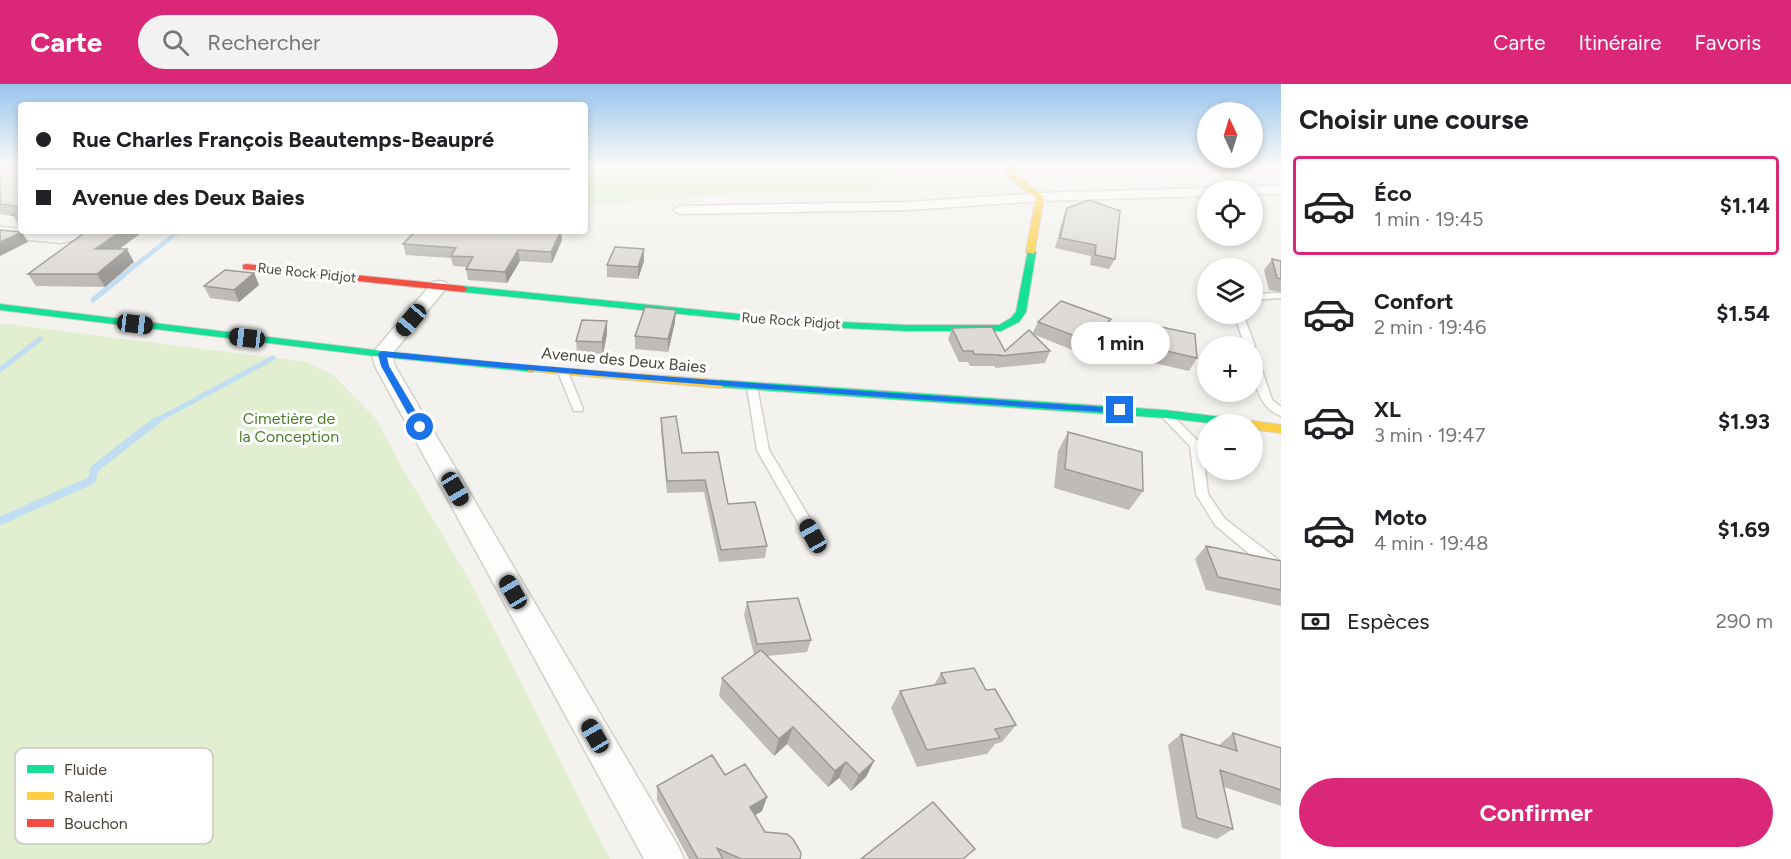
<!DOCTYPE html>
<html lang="fr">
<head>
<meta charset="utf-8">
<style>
  :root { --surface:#fff; --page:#f2f2f2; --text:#202124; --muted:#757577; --line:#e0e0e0; --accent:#db2777 }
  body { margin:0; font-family:Figtree,sans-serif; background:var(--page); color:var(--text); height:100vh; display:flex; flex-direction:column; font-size:22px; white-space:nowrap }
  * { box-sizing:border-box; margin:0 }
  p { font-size:20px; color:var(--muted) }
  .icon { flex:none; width:33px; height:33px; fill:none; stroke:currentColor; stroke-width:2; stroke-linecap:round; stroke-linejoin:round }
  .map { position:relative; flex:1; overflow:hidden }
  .sheet { display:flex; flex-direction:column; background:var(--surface); width:510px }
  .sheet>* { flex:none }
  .hud { position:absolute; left:18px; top:18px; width:570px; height:132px; border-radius:6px; box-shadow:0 3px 9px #0003; display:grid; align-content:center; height:132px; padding:0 18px; background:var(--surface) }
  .needle { width:39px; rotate:356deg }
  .buttons { position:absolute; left:1197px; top:18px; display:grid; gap:12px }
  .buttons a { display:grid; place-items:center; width:66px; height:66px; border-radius:50%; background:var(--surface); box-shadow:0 3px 9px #0003; font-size:30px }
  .end { position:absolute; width:27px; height:27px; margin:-14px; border:8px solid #1a73e8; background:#fff; box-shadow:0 0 0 3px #fff }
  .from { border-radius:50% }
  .bubble { position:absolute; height:42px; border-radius:21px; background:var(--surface); box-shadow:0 3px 9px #0003; font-size:20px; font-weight:700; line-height:42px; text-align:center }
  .car { position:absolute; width:18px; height:36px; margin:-18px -9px; border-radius:8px; box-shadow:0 0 4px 2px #0007; background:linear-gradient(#222 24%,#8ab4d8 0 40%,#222 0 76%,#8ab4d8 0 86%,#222 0) }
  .hud b { display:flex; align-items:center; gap:21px; height:57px; font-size:22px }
  .hud b+b { border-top:2px solid var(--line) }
  .hud i { width:15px; height:15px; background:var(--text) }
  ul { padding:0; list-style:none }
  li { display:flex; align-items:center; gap:18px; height:99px; margin:0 12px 9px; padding:0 6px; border:3px solid transparent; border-radius:6px }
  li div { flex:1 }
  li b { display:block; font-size:22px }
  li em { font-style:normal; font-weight:700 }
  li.current { border-color:var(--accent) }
  li>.icon { width:54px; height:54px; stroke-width:1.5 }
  h2 { padding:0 18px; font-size:27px; line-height:72px }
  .pay { display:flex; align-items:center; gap:15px; height:66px; padding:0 18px; font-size:22px }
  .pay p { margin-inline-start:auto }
  .button { display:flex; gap:12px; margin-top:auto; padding:12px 18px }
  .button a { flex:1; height:69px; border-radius:36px; background:var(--accent); color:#fff; font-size:24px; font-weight:700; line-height:69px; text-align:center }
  header { display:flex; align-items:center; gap:36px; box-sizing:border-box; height:84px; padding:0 30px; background:var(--accent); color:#fff }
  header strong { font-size:28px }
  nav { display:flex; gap:33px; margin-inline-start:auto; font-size:21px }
  .search { width:420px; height:54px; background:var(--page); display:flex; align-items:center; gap:15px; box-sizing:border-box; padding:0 21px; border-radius:33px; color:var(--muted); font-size:22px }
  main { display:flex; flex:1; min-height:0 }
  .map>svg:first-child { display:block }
</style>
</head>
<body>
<header>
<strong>Carte</strong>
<div class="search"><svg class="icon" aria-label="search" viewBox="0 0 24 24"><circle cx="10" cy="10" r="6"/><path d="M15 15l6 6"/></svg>Rechercher</div>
<nav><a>Carte</a><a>Itinéraire</a><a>Favoris</a></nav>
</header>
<main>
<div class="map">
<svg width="1281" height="775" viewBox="0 0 1281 775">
  <rect width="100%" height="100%" fill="#f4f2ee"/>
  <path fill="#e1eecf" d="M585,80H898L867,108L733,110L585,121Z
    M0,239L306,278L333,291L376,335L399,378L468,494L610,775H0Z"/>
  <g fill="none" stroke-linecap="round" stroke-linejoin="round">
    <path stroke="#c0ddf1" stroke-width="4.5" d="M122,192L179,147"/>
    <path stroke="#c0ddf1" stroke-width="5" d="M93,216L124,191
      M0,286L40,255
      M154,338L273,274"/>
    <path stroke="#c0ddf1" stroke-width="8" d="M0,437L92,396L94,385L156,337"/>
    <defs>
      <path id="lane" d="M1278,209L1281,210V214L1252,216V210Z
        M1234,230H1243L1255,262L1253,264L1245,262Z
        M1252,268L1257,271L1272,316L1281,323V332C1256,323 1252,291 1252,268Z
        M563,285L568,288L583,325L582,327H574L573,325L558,288Z
        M752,300L757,303L769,366L818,448L820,452L818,456H808L757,366L747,303Z
        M1166,327L1170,329L1202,361L1208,410L1225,435L1281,478V490L1259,478L1215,441L1196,410L1190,362L1162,333L1161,331Z"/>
      <path id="street" d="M1252,102H1281V110H1252V106H1245Z
        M1208,104L1214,106H1208V112L1040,117L908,126L680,130L673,126L680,122L908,118L1040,109Z
        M0,143L61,149L101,147L98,150L61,159L0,153Z
        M439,197L445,198L448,202L392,270L395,282L678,762L684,775H644L375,282L372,270L375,266L433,198Z"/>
      <path id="fast" d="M1028,166L1036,168L1026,228L1019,238L1001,247H906L799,242L463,208L458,205L463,202L799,236L906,241H999L1011,234L1016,228Z
        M0,220L382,267L532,282L538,285L532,288L382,273L0,226Z
        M720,296L1165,326L1246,336L1252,340H1218L1165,334L716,303L714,300Z"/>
      <path id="slow" d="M1006,80H1014V89L1044,113L1034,170L1026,168L1036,114L1007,92Z
        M532,282L720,296L726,300L720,304L528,287V283Z
        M1252,337L1281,341V349L1252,345V340H1246Z"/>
      <path id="jam" d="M246,180L463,202L468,205L463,208L243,185V181Z"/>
    </defs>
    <use href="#lane" stroke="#d2d0cb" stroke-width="3"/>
    <use href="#street" stroke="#d2d0cb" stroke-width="3"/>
    <use href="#fast" stroke="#d3cfc5" stroke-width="2"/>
    <use href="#slow" stroke="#d3cfc5" stroke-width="2"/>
    <use href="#jam" stroke="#d3cfc5" stroke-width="2"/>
    <use href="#lane" fill="#fdfdfc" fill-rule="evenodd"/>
    <use href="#street" fill="#fdfdfc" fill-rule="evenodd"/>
    <use href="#fast" fill="#16e098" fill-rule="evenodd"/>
    <use href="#slow" fill="#ffcf43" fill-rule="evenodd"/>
    <use href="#jam" fill="#f24e42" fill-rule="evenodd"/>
  </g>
  <path fill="#bfbcb8" d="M0,80H21V143H20L13,132L0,130Z
    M1067,124L1115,175L1109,185L1090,181L1091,172L1055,164L1063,134Z
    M562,156L552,179L520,177L507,199L468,196L466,185L467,183L453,182L451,174L406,171L403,160Z
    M119,165L134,178L105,203L36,202L28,190Z
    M1272,175L1281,177V208L1269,206L1264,186Z
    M644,177L638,195L607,193V181Z
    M254,189L259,201L239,218L210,214L204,202Z
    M1111,235L1104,247L1082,270L1033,250L1050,267L1045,279L995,284V282H970L968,278H959L948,255L952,244L1005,267L1032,250L1038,238Z
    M607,237V250L603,270L577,269L576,257Z
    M675,238L668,268L635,265V252Z
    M1161,243L1197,274L1189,287L1154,279V255Z
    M661,334L682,369L767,462L765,474L719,478L704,408L667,409L661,346Z
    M1068,348L1143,407L1129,426L1054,404L1058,367Z
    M1206,462L1281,477V522L1206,506L1195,475Z
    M747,518L811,556L807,568L767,572L874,677L866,693L851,707L839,694L828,703L787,660L774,672L719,612L722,594L754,571L744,531Z
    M941,589L986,606L1016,641L1002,658L995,660L987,670L917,683L891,624L900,607L934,601Z
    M1233,649L1281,664V722L1224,703L1233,745L1217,755L1182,744L1168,661L1181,650L1219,662V661Z
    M725,691L767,713L762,727L755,731L765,748L800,775H689L657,716V702Z"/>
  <path fill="#9b9996" d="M121,147H144L103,177L95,165Z
    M561,147L562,156L552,179L551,168Z
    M22,148L28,158L0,172V158Z
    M127,165L134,178L105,203L97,190Z
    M644,165V177L638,195V183Z
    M518,166L520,177L507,199L505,188Z
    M254,189L259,201L239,218L234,206Z
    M676,226L675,238L668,268V255Z
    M1111,235L1104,247L1082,270L1088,257Z
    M607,237V250L603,270L602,258Z
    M793,643L787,660L774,672L779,655Z
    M874,677L866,693L851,707L859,691Z
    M846,678L839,694L828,703L835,687Z
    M767,713L762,727L746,737L750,723Z"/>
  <path fill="#dedbd6" stroke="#9b9996" stroke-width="1.5" d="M0,80H21V123L0,120Z
    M1090,116L1120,127L1115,175L1095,171L1096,161L1060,154L1067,124Z
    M21,127V132L12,131Z
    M0,146L22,148L0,158Z
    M87,147H121L95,165H127L97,190H28Z
    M416,147H561L551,168L518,166L505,188L466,185L473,173L451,172L456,164L403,160Z
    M615,163L644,165L638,183L607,181Z
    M1272,175L1281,177V195L1277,194Z
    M225,186L254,189L234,206L204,202Z
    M1061,217L1111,235L1088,257L1038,238Z
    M645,223L676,226L668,255L635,252Z
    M582,236L607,237L602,258L576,257Z
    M992,243L1005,267L1029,246L1050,267L999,272L1001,271L974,270L973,267H963L952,244Z
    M1161,243L1195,250L1197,274L1162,266Z
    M676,332L682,369L718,368L728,420L755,418L767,462L721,466L705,396L667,397L661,334Z
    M1068,348L1142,368L1143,407L1065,385Z
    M1206,462L1281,477V506L1218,493Z
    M798,514L811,556L757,560L747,518Z
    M761,566L874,677L859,691L846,678L835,687L793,643L779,655L722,594Z
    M974,584L986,606L995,605L1016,641L995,645L1000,654L927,666L900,607L946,599L941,589Z
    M1233,649L1281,664V706L1220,686L1233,745L1197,734L1181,650L1237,667Z
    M712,671L725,691L745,680L767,713L750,723L765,748L787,750L793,755L801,769L800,775H741L717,764L723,775H698L657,702Z
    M933,718L975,765L963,775H861Z"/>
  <linearGradient id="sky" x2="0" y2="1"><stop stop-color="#98c4ec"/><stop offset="0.43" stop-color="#faf9f7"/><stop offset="1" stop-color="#faf9f7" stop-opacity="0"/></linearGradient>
  <rect width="1281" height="188" fill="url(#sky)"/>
  <path fill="#1a73e8" d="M382,267C628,292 874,308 1120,324L1125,326L1120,329C876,313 631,297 387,273L389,282L425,343L420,346L415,343L381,282L378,270Z"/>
  <g text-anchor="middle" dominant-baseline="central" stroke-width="6" stroke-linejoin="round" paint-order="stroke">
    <g font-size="14" fill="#4b4439" stroke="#fff">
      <text transform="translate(307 189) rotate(6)">Rue Rock Pidjot</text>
      <text transform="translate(791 237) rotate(4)">Rue Rock Pidjot</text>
    </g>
    <g font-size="16" fill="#4b4439" stroke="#fff">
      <text transform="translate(624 276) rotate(5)">Avenue des Deux Baies</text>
    </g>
    <g font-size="16" fill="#4a7f2a" stroke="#fff">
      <text x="289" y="334">Cimetière de<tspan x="289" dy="18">la Conception</tspan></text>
    </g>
  </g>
  <rect x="15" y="664" width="198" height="96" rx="9" fill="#fff" stroke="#c9c7c4" stroke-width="1.5"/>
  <rect x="27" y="681" width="27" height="8" fill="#16e098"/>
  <rect x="27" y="708" width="27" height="8" fill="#ffcf43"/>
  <rect x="27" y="735" width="27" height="8" fill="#f24e42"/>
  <g font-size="16" fill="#4b4439">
    <text x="64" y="691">Fluide</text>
    <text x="64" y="718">Ralenti</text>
    <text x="64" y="745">Bouchon</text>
  </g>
</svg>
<div class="buttons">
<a><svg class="needle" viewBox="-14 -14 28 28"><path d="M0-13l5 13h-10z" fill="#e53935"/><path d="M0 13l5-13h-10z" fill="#757577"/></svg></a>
<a><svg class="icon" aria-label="locate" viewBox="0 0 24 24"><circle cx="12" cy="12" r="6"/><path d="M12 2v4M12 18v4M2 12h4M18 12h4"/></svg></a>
<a><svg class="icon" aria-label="layers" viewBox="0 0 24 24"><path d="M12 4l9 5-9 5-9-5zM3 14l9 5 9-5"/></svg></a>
<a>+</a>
<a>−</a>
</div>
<i class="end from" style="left:420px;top:343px"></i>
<i class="end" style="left:1120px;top:326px"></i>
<div class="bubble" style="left:1071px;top:238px;width:99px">1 min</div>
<i class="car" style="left:411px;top:236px;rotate:220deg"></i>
<i class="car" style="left:135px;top:240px;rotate:97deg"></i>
<i class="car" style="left:247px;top:254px;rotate:277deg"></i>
<i class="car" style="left:455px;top:405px;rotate:150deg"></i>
<i class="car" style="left:813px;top:452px;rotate:331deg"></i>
<i class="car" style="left:513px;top:508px;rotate:330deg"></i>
<i class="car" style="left:595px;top:652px;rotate:330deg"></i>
<div class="hud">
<b><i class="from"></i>Rue Charles François Beautemps-Beaupré</b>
<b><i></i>Avenue des Deux Baies</b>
</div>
</div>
<section class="sheet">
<h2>Choisir une course</h2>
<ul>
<li class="current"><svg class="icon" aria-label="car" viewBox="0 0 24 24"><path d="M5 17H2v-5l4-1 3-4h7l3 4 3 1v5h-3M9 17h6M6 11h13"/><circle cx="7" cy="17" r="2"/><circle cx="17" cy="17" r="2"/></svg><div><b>Éco</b><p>1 min · 19:45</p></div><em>$1.14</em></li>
<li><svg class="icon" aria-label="car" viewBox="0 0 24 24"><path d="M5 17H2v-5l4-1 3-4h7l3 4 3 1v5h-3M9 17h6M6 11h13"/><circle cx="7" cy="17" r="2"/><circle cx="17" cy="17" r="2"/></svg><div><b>Confort</b><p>2 min · 19:46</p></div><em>$1.54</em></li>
<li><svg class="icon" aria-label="car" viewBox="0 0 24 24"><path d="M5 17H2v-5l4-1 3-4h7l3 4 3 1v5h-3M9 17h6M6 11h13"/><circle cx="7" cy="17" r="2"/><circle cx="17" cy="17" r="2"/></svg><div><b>XL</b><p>3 min · 19:47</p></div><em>$1.93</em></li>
<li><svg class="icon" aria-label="car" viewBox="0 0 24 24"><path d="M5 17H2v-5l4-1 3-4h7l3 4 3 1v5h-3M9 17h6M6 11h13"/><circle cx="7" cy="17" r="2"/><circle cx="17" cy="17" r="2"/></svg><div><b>Moto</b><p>4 min · 19:48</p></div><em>$1.69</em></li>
</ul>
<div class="pay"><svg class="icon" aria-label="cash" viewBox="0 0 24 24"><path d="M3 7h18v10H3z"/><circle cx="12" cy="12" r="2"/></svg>Espèces<p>290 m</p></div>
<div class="button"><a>Confirmer</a></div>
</section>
</main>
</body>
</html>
